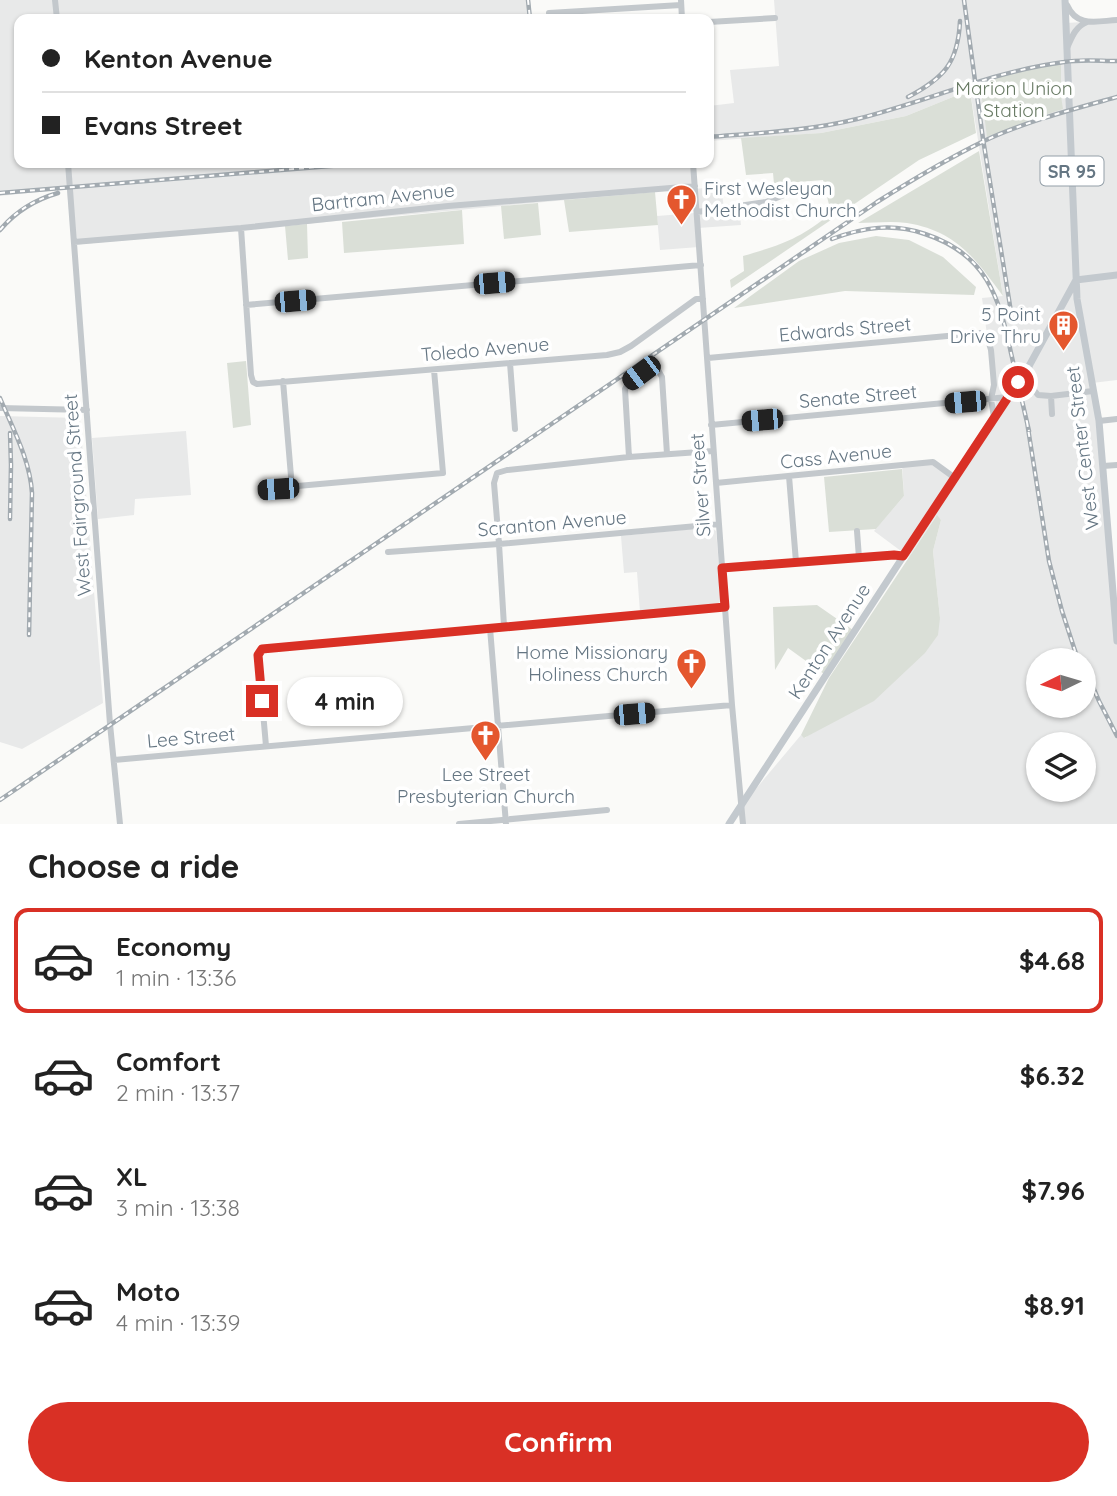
<!DOCTYPE html>
<html lang="en">
<head>
<meta charset="utf-8">
<style>
  :root { --surface:#fff; --page:#f2f2f2; --text:#222; --muted:#767676; --line:#e0e0e0; --accent:#d93025 }
  body { margin:0; font-family:Quicksand,sans-serif; background:var(--page); color:var(--text); height:100vh; display:flex; flex-direction:column; font-size:26px; white-space:nowrap }
  * { box-sizing:border-box; margin:0 }
  p { font-size:23px; color:var(--muted) }
  .icon { flex:none; width:38px; height:38px; fill:none; stroke:currentColor; stroke-width:2; stroke-linecap:round; stroke-linejoin:round }
  .map { position:relative; height:824px; overflow:hidden }
  .drawer { display:flex; flex-direction:column; background:var(--surface); flex:1 }
  .drawer>* { flex:none }
  .top-card { position:absolute; left:14px; top:14px; width:700px; height:154px; border-radius:14px; box-shadow:0 2px 5px #0004; display:grid; align-content:center; height:154px; padding:0 28px; background:var(--surface) }
  .needle { width:46px; rotate:265deg }
  .buttons { position:absolute; left:1026px; top:648px; display:grid; gap:14px }
  .buttons a { display:grid; place-items:center; width:70px; height:70px; border-radius:50%; background:var(--surface); box-shadow:0 2px 5px #0004; font-size:35px }
  .end { position:absolute; width:32px; height:32px; margin:-16px; border:9px solid #d93025; background:#fff; box-shadow:0 0 0 4px #fff }
  .from { border-radius:50% }
  .bubble { position:absolute; height:49px; border-radius:24px; background:var(--surface); box-shadow:0 2px 5px #0004; font-size:23px; font-weight:800; line-height:49px; text-align:center }
  .car { position:absolute; width:21px; height:42px; margin:-21px -10px; border-radius:9px; box-shadow:0 0 5px 2px #0007; background:linear-gradient(#222 24%,#8ab4d8 0 40%,#222 0 76%,#8ab4d8 0 86%,#222 0) }
  .top-card b { display:flex; align-items:center; gap:24px; height:66px; font-size:26px }
  .top-card b+b { border-top:2px solid var(--line) }
  .top-card i { width:18px; height:18px; background:var(--text) }
  ul { padding:0; list-style:none }
  li { display:flex; align-items:center; gap:21px; height:105px; margin:0 14px 10px; padding:0 14px; border:4px solid transparent; border-radius:14px }
  li div { flex:1 }
  li b { display:block; font-size:26px }
  li em { font-style:normal; font-weight:800 }
  li.current { border-color:var(--accent) }
  li>.icon { width:63px; height:63px; stroke-width:1.5 }
  h2 { padding:0 28px; font-size:32px; line-height:84px }
  .primary-button { display:flex; gap:14px; margin-top:auto; padding:14px 28px }
  .primary-button a { flex:1; height:80px; border-radius:42px; background:var(--accent); color:#fff; font-size:28px; font-weight:800; line-height:80px; text-align:center }
  .map>svg:first-child { display:block }
</style>
</head>
<body>
<div class="map">
<svg width="1117" height="824" viewBox="0 0 1117 824">
  <rect width="100%" height="100%" fill="#fafaf8"/>
  <path fill="#e8e9e9" fill-rule="evenodd" d="M0,0H530L532,19H19V163H692L693,184L655,192L72,245L67,189L0,196Z
    M774,0H1067L1066,23L1117,20V380L1092,383L1117,625V824H740L739,809L801,735L805,738L940,618L933,551L941,520L936,516L909,557L874,531L904,496L902,463L932,461L956,477L991,425L996,400L982,298L1003,296L970,90L906,116L821,133L709,141V106L734,103L730,70L779,66ZM1038,660H1083V705H1038ZM1038,744H1083V789H1038Z
    M721,187L724,208L739,206L741,225L698,228L699,247L660,250L657,216L695,213L693,189Z
    M0,416L80,418L103,703L22,749L0,742Z
    M186,431L191,495L135,499L134,515L98,519L92,438Z
    M711,527L716,531L722,600L717,604L640,612L637,572L624,573L621,536Z"/>
  <path fill="#dadfd7" d="M1061,62V96L1063,109L1035,118L987,137L980,82L1032,68Z
    M970,90L976,133L919,160L731,288L730,280L744,271L743,256C781,245 800,239 831,213L823,180L774,184L773,173L746,175L741,138L821,133L906,116Z
    M979,151L1003,296C975,258 956,231 907,223C891,221 873,223 858,223Z
    M655,192L658,225L569,232L564,200Z
    M538,203L541,235L504,239L501,206Z
    M462,210L464,244L344,253L342,222Z
    M307,224L308,258L288,260L285,226Z
    M876,236L909,240L943,257L976,287L974,295L845,291L734,308L799,261L839,243Z
    M246,361L251,425L233,428L227,363Z
    M902,469L904,496L876,529L829,532L824,477Z
    M937,515L941,520L933,551L940,618L938,635L925,653L874,701L804,738L801,735L829,678Z
    M817,605L853,630L824,674L788,648L775,670L773,607Z"/>
  <g fill="none" stroke-linecap="round" stroke-linejoin="round">
    <path stroke="#c3c8cc" stroke-width="6" d="M55,0L57,19
      M681,0L682,19
      M1067,5C1077,28 1097,21 1117,20
      M549,13L681,5
      M709,22L775,18
      M1067,48C1072,37 1075,27 1087,22
      M68,163L110,724L120,824
      M693,163L732,705L743,824
      M697,212L766,202L784,195
      M241,228L251,375L253,382L257,384L607,355L620,352L631,346L696,299H703
      M74,242L241,228L448,206L695,186
      M246,305L701,265
      M708,358L980,333L985,335L988,340L991,350L994,385L991,399L994,417
      M510,363L515,429
      M1029,366L1034,390L1038,395L1051,396L1052,414
      M283,381L292,488
      M1051,396L1093,391
      M0,408L87,410
      M1099,421L1117,419
      M711,425L1008,397
      M629,457L625,389C630,378 645,367 658,370L662,377L667,454
      M1103,466L1117,465
      M789,476L796,562
      M716,483L933,462L955,478
      M264,489L443,473L434,370
      M857,531L859,558
      M388,552L499,544L719,524
      M722,568L894,555L903,556
      M504,626L499,544L494,483L497,473L507,470L629,457L713,451
      M490,628L506,824
      M266,746L258,655L262,649L725,607
      M114,760L732,705
      M459,824L607,810"/>
    <path stroke="#c3c9ce" stroke-width="7" d="M1065,0L1077,299L1099,421L1117,641
      M1076,280L1117,275
      M729,824L994,417L1029,366L1076,280"/>
    <defs>
      <path id="rail" d="M528,0L530,19
        M964,0L983,139L1012,318
        M908,97C944,78 958,63 960,21
        M709,137C758,133 809,131 857,119C925,102 994,71 1064,62C1081,59 1100,61 1117,61
        M0,193L367,163
        M0,230C16,211 34,200 58,193
        M832,239C864,227 893,223 925,234C986,254 999,296 1011,353C1017,379 1023,405 1029,431
        M0,398C13,429 30,460 32,493L29,635
        M1027,422L1049,561L1062,611L1078,660
        M10,433L11,465L10,519
        M1083,664L1099,701L1117,736
        M0,800L877,202C912,180 947,159 984,141C1024,122 1074,109 1117,97"/>
    </defs>
    <use href="#rail" stroke="#a2aab0" stroke-width="4.5"/>
    <use href="#rail" stroke="#fff" stroke-width="2" stroke-dasharray="5" stroke-linecap="butt"/>
  </g>
  <g fill="none" stroke-linecap="round" stroke-linejoin="round">
    <path stroke="#d93025" stroke-width="9" d="M262,701L258,655L262,649L725,607L722,568L894,555L903,556L1018,382"/>
  </g>
  <defs>
    <symbol id="church-pin" viewBox="-11 -11 22 30"><path d="M0 17L-7.5 6A9.5 9.5 0 1 1 7.5 6Z" fill="#e4572e" stroke="#fff"/><path d="M-1.2-6h2.4v3.5h3.3v2.4h-3.3V6h-2.4V-.1h-3.3v-2.4h3.3Z" fill="#fff"/></symbol>
    <symbol id="building-pin" viewBox="-11 -11 22 30"><path d="M0 17L-7.5 6A9.5 9.5 0 1 1 7.5 6Z" fill="#e4572e" stroke="#fff"/><path d="M-4-6H4V6H1V3H-1V6H-4ZM-2.5-4.3h1.7v1.8h-1.7ZM.8-4.3h1.7v1.8H.8ZM-2.5-1h1.7V.8h-1.7ZM.8-1h1.7V.8H.8Z" fill="#fff"/></symbol>
  </defs>
  <g fill-rule="evenodd">
    <use href="#church-pin" x="664" y="182" width="35" height="47"/>
    <use href="#building-pin" x="1046" y="308" width="35" height="47"/>
    <use href="#church-pin" x="674" y="646" width="35" height="47"/>
    <use href="#church-pin" x="468" y="718" width="35" height="47"/>
  </g>
  <g text-anchor="middle" dominant-baseline="central" stroke-width="7" stroke-linejoin="round" paint-order="stroke">
    <rect fill="#fff" stroke="#939fa8" stroke-width="2" x="1040.5" y="156.5" width="63" height="29" rx="5"/>
    <g font-size="18" font-weight="bold" fill="#657683">
      <text x="1072" y="171">SR 95</text>
    </g>
    <g font-size="19" fill="#687a64" stroke="#fff">
      <text x="1014" y="88">Marion Union<tspan x="1014" dy="22">Station</tspan></text>
    </g>
    <g font-size="19" fill="#657683" stroke="#fff" text-anchor="end">
      <text x="704" y="188" text-anchor="start">First Wesleyan<tspan x="704" dy="22">Methodist Church</tspan></text>
      <text x="1041" y="314">5 Point<tspan x="1041" dy="22">Drive Thru</tspan></text>
      <text x="668" y="652">Home Missionary<tspan x="668" dy="22">Holiness Church</tspan></text>
      <text x="486" y="774" text-anchor="middle">Lee Street<tspan x="486" dy="22">Presbyterian Church</tspan></text>
    </g>
    <g font-size="19" fill="#657683" stroke="#fff">
      <text transform="translate(383 197) rotate(-6)">Bartram Avenue</text>
      <text transform="translate(845 329) rotate(-5)">Edwards Street</text>
      <text transform="translate(485 349) rotate(-5)">Toledo Avenue</text>
      <text transform="translate(858 396) rotate(-5)">Senate Street</text>
      <text transform="translate(1082 448) rotate(-97)">West Center Street</text>
      <text transform="translate(836 456) rotate(-6)">Cass Avenue</text>
      <text transform="translate(700 485) rotate(-94)">Silver Street</text>
      <text transform="translate(77 495) rotate(-94)">West Fairground Street</text>
      <text transform="translate(552 523) rotate(-5)">Scranton Avenue</text>
      <text transform="translate(829 641) rotate(-57)">Kenton Avenue</text>
      <text transform="translate(191 737) rotate(-5)">Lee Street</text>
    </g>
  </g>
</svg>
<div class="buttons">
<a><svg class="needle" viewBox="-14 -14 28 28"><path d="M0-13l5 13h-10z" fill="#e53935"/><path d="M0 13l5-13h-10z" fill="#767676"/></svg></a>
<a><svg class="icon" aria-label="layers" viewBox="0 0 24 24"><path d="M12 4l9 5-9 5-9-5zM3 14l9 5 9-5"/></svg></a>
</div>
<i class="end from" style="left:1018px;top:382px"></i>
<i class="end" style="left:262px;top:701px"></i>
<div class="bubble" style="left:287px;top:677px;width:116px">4 min</div>
<i class="car" style="left:494px;top:283px;rotate:85deg"></i>
<i class="car" style="left:295px;top:301px;rotate:85deg"></i>
<i class="car" style="left:641px;top:373px;rotate:233deg"></i>
<i class="car" style="left:965px;top:402px;rotate:265deg"></i>
<i class="car" style="left:762px;top:420px;rotate:265deg"></i>
<i class="car" style="left:278px;top:489px;rotate:266deg"></i>
<i class="car" style="left:634px;top:714px;rotate:85deg"></i>
<div class="top-card">
<b><i class="from"></i>Kenton Avenue</b>
<b><i></i>Evans Street</b>
</div>
</div>
<section class="drawer">
<h2>Choose a ride</h2>
<ul>
<li class="current"><svg class="icon" aria-label="car" viewBox="0 0 24 24"><path d="M5 17H2v-5l4-1 3-4h7l3 4 3 1v5h-3M9 17h6M6 11h13"/><circle cx="7" cy="17" r="2"/><circle cx="17" cy="17" r="2"/></svg><div><b>Economy</b><p>1 min · 13:36</p></div><em>$4.68</em></li>
<li><svg class="icon" aria-label="car" viewBox="0 0 24 24"><path d="M5 17H2v-5l4-1 3-4h7l3 4 3 1v5h-3M9 17h6M6 11h13"/><circle cx="7" cy="17" r="2"/><circle cx="17" cy="17" r="2"/></svg><div><b>Comfort</b><p>2 min · 13:37</p></div><em>$6.32</em></li>
<li><svg class="icon" aria-label="car" viewBox="0 0 24 24"><path d="M5 17H2v-5l4-1 3-4h7l3 4 3 1v5h-3M9 17h6M6 11h13"/><circle cx="7" cy="17" r="2"/><circle cx="17" cy="17" r="2"/></svg><div><b>XL</b><p>3 min · 13:38</p></div><em>$7.96</em></li>
<li><svg class="icon" aria-label="car" viewBox="0 0 24 24"><path d="M5 17H2v-5l4-1 3-4h7l3 4 3 1v5h-3M9 17h6M6 11h13"/><circle cx="7" cy="17" r="2"/><circle cx="17" cy="17" r="2"/></svg><div><b>Moto</b><p>4 min · 13:39</p></div><em>$8.91</em></li>
</ul>
<div class="primary-button"><a>Confirm</a></div>
</section>
</body>
</html>
